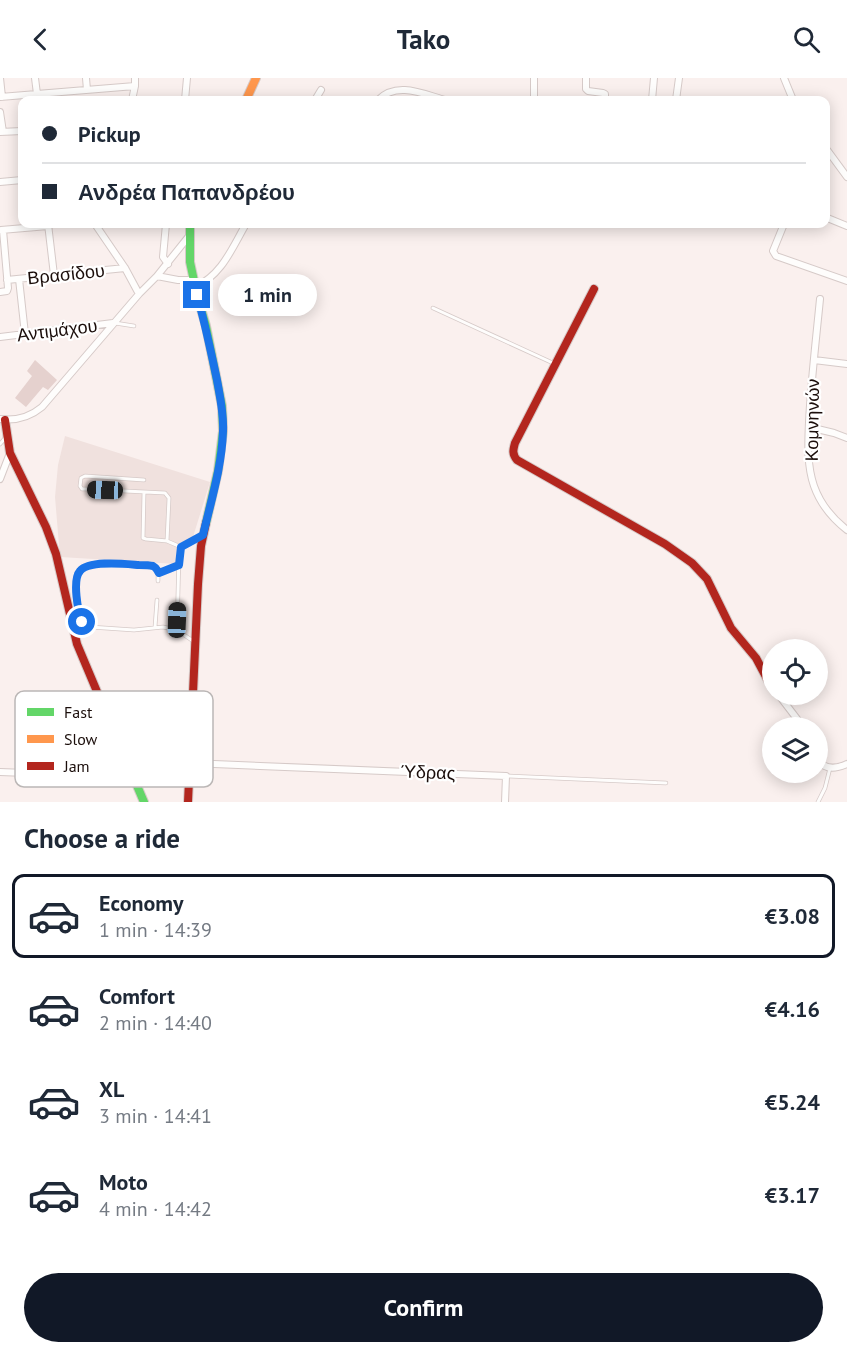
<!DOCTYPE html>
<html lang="en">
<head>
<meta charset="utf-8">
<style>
  :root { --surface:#fff; --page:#f6f6f7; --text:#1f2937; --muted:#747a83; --line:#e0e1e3; --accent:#111827 }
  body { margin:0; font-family:"PT Sans",sans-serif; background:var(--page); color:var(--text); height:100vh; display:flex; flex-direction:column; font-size:22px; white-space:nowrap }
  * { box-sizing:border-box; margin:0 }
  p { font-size:20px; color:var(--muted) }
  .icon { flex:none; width:33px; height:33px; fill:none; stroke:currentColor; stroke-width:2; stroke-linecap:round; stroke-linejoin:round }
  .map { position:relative; height:724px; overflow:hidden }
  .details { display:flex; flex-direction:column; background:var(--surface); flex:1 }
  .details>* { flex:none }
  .guide { position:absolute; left:18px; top:18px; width:812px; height:132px; border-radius:12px; box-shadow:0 3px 15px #0003; display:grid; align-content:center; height:132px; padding:0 24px; background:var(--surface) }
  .fabs { position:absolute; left:762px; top:561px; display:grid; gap:12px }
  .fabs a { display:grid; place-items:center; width:66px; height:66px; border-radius:50%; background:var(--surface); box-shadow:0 3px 15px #0003; font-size:30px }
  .end { position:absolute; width:27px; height:27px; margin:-14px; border:8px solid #1a73e8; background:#fff; box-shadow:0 0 0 3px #fff }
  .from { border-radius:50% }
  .bubble { position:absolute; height:42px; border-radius:21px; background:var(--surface); box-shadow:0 3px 15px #0003; font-size:20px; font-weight:700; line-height:42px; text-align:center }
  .car { position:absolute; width:18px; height:36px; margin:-18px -9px; border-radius:8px; box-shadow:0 0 4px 2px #0007; background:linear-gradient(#222 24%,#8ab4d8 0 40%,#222 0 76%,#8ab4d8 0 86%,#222 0) }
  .guide b { display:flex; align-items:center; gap:21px; height:57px; font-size:22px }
  .guide b+b { border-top:2px solid var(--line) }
  .guide i { width:15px; height:15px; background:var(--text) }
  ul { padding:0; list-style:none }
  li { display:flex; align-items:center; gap:18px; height:84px; margin:0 12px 9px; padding:0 12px; border:3px solid transparent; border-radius:12px }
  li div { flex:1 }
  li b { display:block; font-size:22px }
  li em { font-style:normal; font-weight:700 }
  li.selected { border-color:var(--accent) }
  li>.icon { width:54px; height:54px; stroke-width:1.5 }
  h2 { padding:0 24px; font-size:27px; line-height:72px }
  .cta { display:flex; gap:12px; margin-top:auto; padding:12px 24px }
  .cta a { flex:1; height:69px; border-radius:36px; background:var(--accent); color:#fff; font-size:24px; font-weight:700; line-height:69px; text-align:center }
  header { display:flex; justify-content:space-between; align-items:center; height:78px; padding:0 24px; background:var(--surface); font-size:27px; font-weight:700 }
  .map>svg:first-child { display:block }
</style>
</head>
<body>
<header><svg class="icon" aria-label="back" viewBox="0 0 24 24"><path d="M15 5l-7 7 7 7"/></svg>Tako<svg class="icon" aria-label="search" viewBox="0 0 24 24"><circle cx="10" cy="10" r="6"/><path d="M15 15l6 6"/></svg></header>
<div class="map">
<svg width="847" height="724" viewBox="0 0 847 724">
  <rect width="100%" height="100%" fill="#faf0ee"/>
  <path fill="#f0e1de" d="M65,358L210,404L193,459L178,466L177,486L60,479L55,419L58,387Z"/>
  <path fill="#e5d1ce" d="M35,282L57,302L48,312L43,309L26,329L15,320L32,298L27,293Z"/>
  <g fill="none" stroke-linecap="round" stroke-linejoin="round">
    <defs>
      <path id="lane" d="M433,230L555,286
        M115,245L134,248
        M0,366L6,359
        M144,402L85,398L81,400L80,408L82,411H85L165,415L169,420L167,463
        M144,414L143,460L146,461L167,463L181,469
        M159,495L179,487
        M158,503V493L152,488L119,485H104L85,489L79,495L76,504L79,538L82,544L90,549L134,552L163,549L177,552
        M155,549L157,522
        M193,563L177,552L179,477C181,465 192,463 202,458
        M506,698L666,705
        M818,724L825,710L830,690"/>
      <path id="street" d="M0,0L2,19
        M35,0L37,16
        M86,0L87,12
        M586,0V11L588,13L603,15L605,16V22
        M784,0L793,22
        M0,19L135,8
        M132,22L135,8V0
        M185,22L187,0
        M315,22L321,12
        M378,22C397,3 423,16 445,22
        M534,22V0
        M652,22L654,0
        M676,22L679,0
        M0,34L3,54
        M0,54L22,53
        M825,69L847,99
        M0,104L22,102
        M825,139L847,148
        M48,146L54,197
        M95,146L125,190L139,216
        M166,146L163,179L168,186
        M784,146L773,173L776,178L847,203
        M1,152L48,148
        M157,198L189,158
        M19,201L25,256
        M7,202L125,190
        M195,209C222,197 232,170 246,146
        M0,214L7,213L8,210L3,152
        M820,221C816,262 811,303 809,344C808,366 807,388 814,408C820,425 833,441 847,452
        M0,259L113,245
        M814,282L847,286
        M0,341C16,343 30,339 42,329L139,216L157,198L178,202H193
        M809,349L834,355L847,360
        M0,401L10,375
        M778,616L804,650
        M818,682C825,692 836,691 847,686
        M190,685L506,698L505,724
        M0,694L132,699"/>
      <path id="fast" d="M190,146V184L197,217L206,248L222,328L223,353L218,393L206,445
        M106,635L144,724"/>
      <path id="slow" d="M246,22L256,0"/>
      <path id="jam" d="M594,211L515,365C513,372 512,376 517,382L665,466L692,485L707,501L731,550L756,580L772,610
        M5,342L10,375L46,449L56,476L77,566L106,635
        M188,724L198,506L201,468L206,445"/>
    </defs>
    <use href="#lane" stroke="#d6cac8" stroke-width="4.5"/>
    <use href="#street" stroke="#d6cac8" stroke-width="8"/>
    <use href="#fast" stroke="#d6cac8" stroke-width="10"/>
    <use href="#slow" stroke="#d6cac8" stroke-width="10"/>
    <use href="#jam" stroke="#d6cac8" stroke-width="10"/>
    <use href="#lane" stroke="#fefdfc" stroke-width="3"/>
    <use href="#street" stroke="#fefdfc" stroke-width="6"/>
    <use href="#fast" stroke="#63d668" stroke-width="8"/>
    <use href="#slow" stroke="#ff974d" stroke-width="8"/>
    <use href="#jam" stroke="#b3261e" stroke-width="8"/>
  </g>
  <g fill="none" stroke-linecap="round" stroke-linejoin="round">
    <path stroke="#1a73e8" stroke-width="8" d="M82,544C78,534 72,502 80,493C89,482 125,486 139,487C143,487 149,487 153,488C157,490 157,492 159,495L179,487L181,469L203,457C211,423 222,388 223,353C224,336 220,319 217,302C211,274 205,245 197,217"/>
  </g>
  <g text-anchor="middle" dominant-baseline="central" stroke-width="4.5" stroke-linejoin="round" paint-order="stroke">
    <g font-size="18" fill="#1b0e0b" stroke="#fff">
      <text transform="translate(66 196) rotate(-6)">Βρασίδου</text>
      <text transform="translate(57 252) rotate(-7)">Αντιμάχου</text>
      <text transform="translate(812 342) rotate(-89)">Κομνηνών</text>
      <text transform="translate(428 694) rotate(2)">Ύδρας</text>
    </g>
  </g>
  <rect x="15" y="613" width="198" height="96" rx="9" fill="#fff" stroke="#bbb7b6" stroke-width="1.5"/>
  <rect x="27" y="630" width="27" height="8" fill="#63d668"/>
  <rect x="27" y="657" width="27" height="8" fill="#ff974d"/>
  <rect x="27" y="684" width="27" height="8" fill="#b3261e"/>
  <g font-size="16" fill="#1b0e0b">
    <text x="64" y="640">Fast</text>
    <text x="64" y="667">Slow</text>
    <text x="64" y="694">Jam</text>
  </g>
</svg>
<div class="fabs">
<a><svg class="icon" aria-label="locate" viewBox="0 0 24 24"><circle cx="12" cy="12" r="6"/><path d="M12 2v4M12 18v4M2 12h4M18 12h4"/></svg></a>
<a><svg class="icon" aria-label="layers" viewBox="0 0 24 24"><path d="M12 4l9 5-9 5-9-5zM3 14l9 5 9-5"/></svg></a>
</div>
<i class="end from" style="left:82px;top:544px"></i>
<i class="end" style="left:197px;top:217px"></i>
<div class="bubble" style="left:218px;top:196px;width:99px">1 min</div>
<i class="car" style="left:105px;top:412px;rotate:272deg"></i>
<i class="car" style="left:177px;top:542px;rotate:2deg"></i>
<div class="guide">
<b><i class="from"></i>Pickup</b>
<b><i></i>Ανδρέα Παπανδρέου</b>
</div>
</div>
<section class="details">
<h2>Choose a ride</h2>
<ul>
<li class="selected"><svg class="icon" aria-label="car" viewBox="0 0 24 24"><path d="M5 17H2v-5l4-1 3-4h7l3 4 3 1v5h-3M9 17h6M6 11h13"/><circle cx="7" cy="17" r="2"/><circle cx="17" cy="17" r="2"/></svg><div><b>Economy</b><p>1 min · 14:39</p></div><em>€3.08</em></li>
<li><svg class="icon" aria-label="car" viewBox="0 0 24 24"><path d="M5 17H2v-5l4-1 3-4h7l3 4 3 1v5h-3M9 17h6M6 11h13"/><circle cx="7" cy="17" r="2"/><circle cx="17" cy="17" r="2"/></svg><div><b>Comfort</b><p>2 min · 14:40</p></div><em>€4.16</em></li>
<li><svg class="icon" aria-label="car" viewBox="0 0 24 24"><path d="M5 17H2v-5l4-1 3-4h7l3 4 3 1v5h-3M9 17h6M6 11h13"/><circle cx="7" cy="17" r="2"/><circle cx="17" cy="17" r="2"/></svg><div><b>XL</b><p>3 min · 14:41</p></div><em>€5.24</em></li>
<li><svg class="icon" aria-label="car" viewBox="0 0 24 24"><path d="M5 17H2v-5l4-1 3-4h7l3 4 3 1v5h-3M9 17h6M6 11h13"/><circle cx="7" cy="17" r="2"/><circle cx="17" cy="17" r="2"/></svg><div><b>Moto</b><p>4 min · 14:42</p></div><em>€3.17</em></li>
</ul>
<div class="cta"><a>Confirm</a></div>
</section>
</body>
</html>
